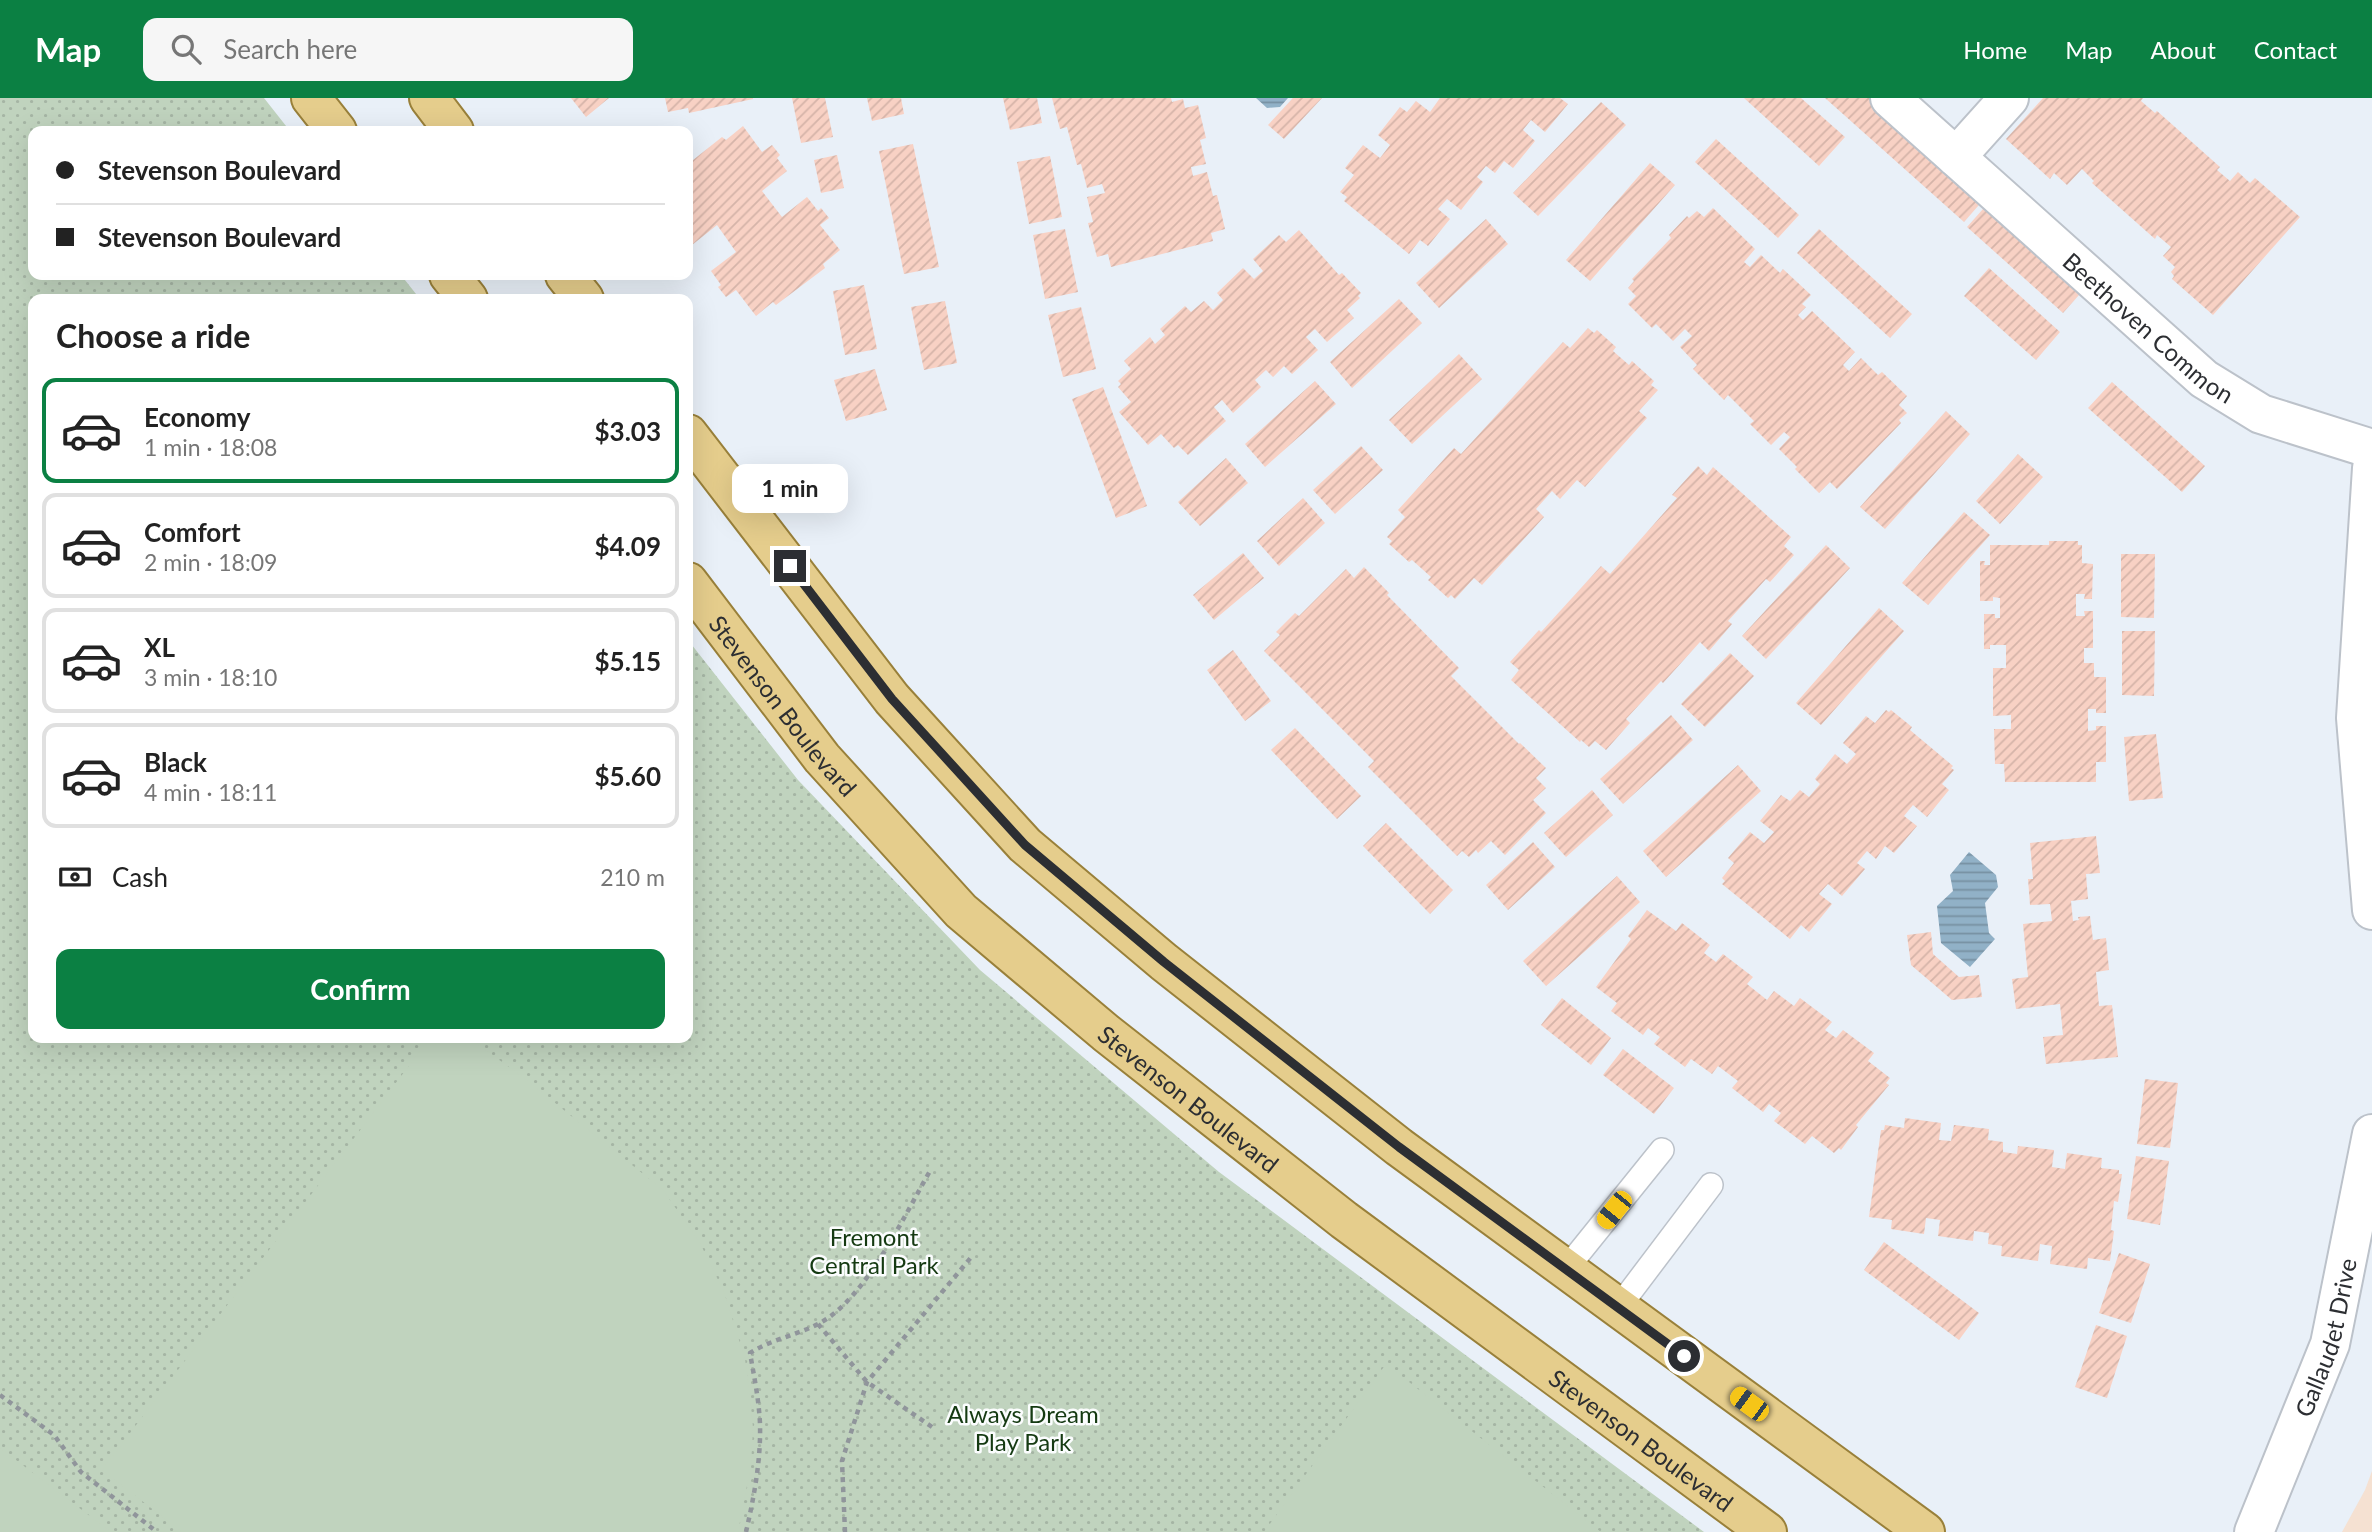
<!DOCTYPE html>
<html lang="en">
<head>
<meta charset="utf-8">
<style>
  :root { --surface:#fff; --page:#f6f6f6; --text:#222; --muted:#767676; --line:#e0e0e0; --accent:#0b8043 }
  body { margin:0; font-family:Lato,sans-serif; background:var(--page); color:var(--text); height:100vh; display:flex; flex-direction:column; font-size:26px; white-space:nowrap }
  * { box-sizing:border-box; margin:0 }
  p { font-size:23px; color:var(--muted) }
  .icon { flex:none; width:38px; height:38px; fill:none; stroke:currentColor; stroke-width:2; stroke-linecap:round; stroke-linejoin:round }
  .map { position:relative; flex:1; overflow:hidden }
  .sheet { position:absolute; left:28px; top:196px; width:665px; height:749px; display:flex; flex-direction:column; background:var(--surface); border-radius:14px; box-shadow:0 7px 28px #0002 }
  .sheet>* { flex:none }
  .top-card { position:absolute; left:28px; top:28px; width:665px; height:154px; border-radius:14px; box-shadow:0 7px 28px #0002; display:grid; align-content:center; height:154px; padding:0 28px; background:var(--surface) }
  .end { position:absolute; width:32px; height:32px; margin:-16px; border:9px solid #2c2e32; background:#fff; box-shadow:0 0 0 4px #fff }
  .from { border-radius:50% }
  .bubble { position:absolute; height:49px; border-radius:14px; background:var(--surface); box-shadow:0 7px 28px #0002; font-size:23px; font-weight:700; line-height:49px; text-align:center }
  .car { position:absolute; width:21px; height:42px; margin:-21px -10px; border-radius:9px; box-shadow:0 0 5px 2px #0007; background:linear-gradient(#f5c518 24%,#345 0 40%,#f5c518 0 76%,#345 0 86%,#f5c518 0) }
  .top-card b { display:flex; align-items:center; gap:24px; height:66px; font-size:26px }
  .top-card b+b { border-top:2px solid var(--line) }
  .top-card i { width:18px; height:18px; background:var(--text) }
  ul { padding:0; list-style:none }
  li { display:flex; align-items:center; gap:21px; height:105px; margin:0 14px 10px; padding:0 14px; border:4px solid var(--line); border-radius:14px }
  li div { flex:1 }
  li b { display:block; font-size:26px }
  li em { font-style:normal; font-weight:700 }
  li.on { border-color:var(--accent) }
  li>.icon { width:63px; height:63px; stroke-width:1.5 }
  h2 { padding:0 28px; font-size:32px; line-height:84px }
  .pay { display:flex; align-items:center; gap:18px; height:77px; padding:0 28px; font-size:26px }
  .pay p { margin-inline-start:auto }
  .cta { display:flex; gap:14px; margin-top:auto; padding:14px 28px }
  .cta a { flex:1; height:80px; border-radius:14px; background:var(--accent); color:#fff; font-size:28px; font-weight:700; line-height:80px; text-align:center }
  header { display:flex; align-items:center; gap:42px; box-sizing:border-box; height:98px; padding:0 35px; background:var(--accent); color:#fff }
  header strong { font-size:33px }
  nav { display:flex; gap:38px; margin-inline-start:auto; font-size:24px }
  .search { width:490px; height:63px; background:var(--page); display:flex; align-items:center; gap:18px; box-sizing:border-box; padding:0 24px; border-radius:14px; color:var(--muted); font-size:26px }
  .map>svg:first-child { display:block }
</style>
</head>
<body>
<header>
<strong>Map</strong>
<div class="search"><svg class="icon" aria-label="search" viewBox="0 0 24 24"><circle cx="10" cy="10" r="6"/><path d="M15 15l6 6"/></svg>Search here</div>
<nav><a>Home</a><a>Map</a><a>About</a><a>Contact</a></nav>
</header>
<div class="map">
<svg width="2372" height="1434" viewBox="0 0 2372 1434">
  <defs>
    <pattern id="park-dots" width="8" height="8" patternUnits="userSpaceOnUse" patternTransform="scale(1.75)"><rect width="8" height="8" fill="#c0d3be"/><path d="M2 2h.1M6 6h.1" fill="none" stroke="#a5b5a4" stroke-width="1.8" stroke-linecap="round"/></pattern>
    <pattern id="water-rules" width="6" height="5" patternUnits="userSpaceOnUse" patternTransform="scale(1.75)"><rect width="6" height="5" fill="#91b1c7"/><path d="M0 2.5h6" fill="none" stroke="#7790a2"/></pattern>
    <pattern id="building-hatch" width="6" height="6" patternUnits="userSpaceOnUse" patternTransform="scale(1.75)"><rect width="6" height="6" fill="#f8d1c4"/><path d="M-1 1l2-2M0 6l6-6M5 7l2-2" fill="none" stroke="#d5b4a9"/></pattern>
  </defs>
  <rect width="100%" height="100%" fill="#e9f0f8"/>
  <path fill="#f5e1d2" d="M2372,1373V1434H2342L2365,1392Z"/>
  <path fill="url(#park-dots)" d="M0,0H264L290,33H33V177H401L420,201H33V940H688V542L798,682L980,872L1219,1074L1704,1434H0Z"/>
  <path fill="#c0d3be" d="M430,940H469L524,980L663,1092L700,1145L724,1194L745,1261L750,1297L753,1330L751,1367L738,1434H182L102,1372Z
    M1386,1266L1601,1434H1264Z
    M0,1350L111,1434H0Z"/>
  <path fill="url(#water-rules)" d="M1256,0H1288L1280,9L1267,10Z
    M1969,754L1996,777L1998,789L1985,805L1989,835L1995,841L1970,869L1941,845L1937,808L1953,793L1950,777Z"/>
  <path fill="url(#building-hatch)" d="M571,0H609L586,19Z
    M665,0H753V1L689,15L688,10L668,14Z
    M792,0H825L833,39L801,45Z
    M867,0H901L904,16L872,23Z
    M1003,0H1037L1042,25L1010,32Z
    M1052,0H1171L1172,4L1183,1L1185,10L1198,7L1206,40L1200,42L1206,66L1191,69L1193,78L1207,74L1213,98L1217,97L1225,131L1211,135L1213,143L1111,169L1108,156L1097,159L1088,125L1093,124L1087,99L1105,95L1102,86L1087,90L1081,66L1077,67L1067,29L1060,31Z
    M1293,0H1322L1284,41L1268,27Z
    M1440,0H1560L1568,6L1545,34L1531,22L1523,32L1535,43L1513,70L1504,63L1495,75L1486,68L1477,79L1483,84L1461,112L1447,101L1438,111L1450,121L1428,148L1420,142L1409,156L1344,103L1347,99L1340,94L1354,77L1345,70L1363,47L1380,60L1390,47L1378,37L1400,9L1407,14L1416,3L1430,14Z
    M1744,0H1801L1845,39L1819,68Z
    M1825,0H1876L1986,99L1964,124Z
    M2043,0H2143L2141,3L2155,15L2157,13L2220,69L2217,72L2230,83L2238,74L2250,85L2255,80L2300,119L2213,217L2172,181L2174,178L2171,174L2175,169L2163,158L2171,149L2157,137L2155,141L2092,85L2094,83L2082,71L2067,87L2054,75L2050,81L2006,41Z
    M1601,4L1626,27L1538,118L1513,95Z
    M743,28L762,54L772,47L780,57L777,60L787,73L762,93L782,119L807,99L818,113L821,110L829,120L820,127L840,152L823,166L825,170L776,207L773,204L756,218L736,192L726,199L718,189L721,187L711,173L736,154L717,127L692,147L688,141V66L722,39L726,42Z
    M1716,41L1799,117L1778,140L1695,64Z
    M913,46L939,169L904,176L879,53Z
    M837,57L844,90L821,95L814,62Z
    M1050,58L1062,119L1029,126L1017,64Z
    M1650,65L1675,87L1590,183L1566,162Z
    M1991,102L2087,188L2063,215L1967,129Z
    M1713,110L1755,151L1744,164L1750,169L1761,157L1780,175L1783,171L1811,197L1802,206L1806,209L1798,217L1803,222L1812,213L1855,254L1843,267L1849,273L1861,260L1878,277L1882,274L1907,298L1899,307L1907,315L1899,322L1901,325L1837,391L1830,384L1819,395L1795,371L1797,369L1779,351L1790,339L1784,334L1771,347L1750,326L1754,323L1728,297L1724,302L1693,271L1697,267L1680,249L1692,238L1685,231L1673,243L1656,226L1652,230L1628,206L1636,198L1628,190L1634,183L1632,181L1671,140L1669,137L1687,118L1689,120L1697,113L1704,119Z
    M1486,121L1508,146L1439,210L1416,185Z
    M1065,131L1078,194L1045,201L1033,137Z
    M1819,131L1912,216L1890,240L1797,155Z
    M1299,132L1339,177L1342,175L1361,195L1358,198L1360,200L1347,212L1354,220L1327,244L1315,231L1306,239L1318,252L1292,276L1284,268L1273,279L1266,272L1255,282L1261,289L1233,315L1222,302L1214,309L1226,323L1188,357L1178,347L1174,350L1161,336L1148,347L1119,314L1131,304L1118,289L1121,286L1118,283L1131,271L1124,263L1150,239L1155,246L1165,237L1160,231L1185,208L1191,214L1204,203L1213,212L1223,202L1217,195L1243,170L1254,181L1263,173L1253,161L1279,137L1286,144Z
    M1989,170L2060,234L2036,262L1964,198Z
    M864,187L877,251L845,257L833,193Z
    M1399,201L1422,225L1352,290L1330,264Z
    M945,203L957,265L924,272L911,209Z
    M1081,209L1096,271L1063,279L1048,217Z
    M1588,230L1594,235L1597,232L1616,249L1613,253L1629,267L1632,263L1654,283L1651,287L1658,292L1639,313L1647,320L1585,389L1577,382L1560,401L1552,393L1536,411L1544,419L1482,487L1474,480L1455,501L1451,497L1448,500L1428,482L1431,479L1412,462L1409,464L1389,446L1392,443L1387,439L1405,419L1398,412L1454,350L1461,356L1563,244L1570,250Z
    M1459,256L1482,281L1412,346L1389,322Z
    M875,271L887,312L846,323L834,282Z
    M1315,283L1336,306L1265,369L1245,346Z
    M2112,284L2205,368L2182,394L2088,310Z
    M1103,289L1147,408L1116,420L1072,301Z
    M1946,313L1970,336L1885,431L1860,409Z
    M1361,348L1383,372L1335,416L1313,392Z
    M2018,356L2043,379L2000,426L1976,403Z
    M1226,360L1248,385L1200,428L1178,404Z
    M1698,368L1707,377L1713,369L1791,439L1784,448L1794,457L1770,484L1766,481L1728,523L1732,526L1709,553L1700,544L1663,585L1661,583L1626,621L1630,625L1606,652L1595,643L1589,649L1581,642L1580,644L1511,582L1519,572L1510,564L1539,532L1541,534L1601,468L1610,476L1677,400L1672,397Z
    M1303,400L1325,425L1279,468L1257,443Z
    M1964,414L1990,437L1928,507L1902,485Z
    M2049,443H2078V447H2082V465L2093,466L2092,501H2084L2085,496H2076V518H2085L2084,513H2093V550H2084V565H2094V579H2106V615H2096V611H2088V633L2096,632V628H2106V664H2096V684H2005L2004,666H1995L1994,631H2011V617L1993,618V570H2006V547H1990V551H1984V516H1995V520H2000V500L1993,499V503H1980V463H1985L1984,467H1990V447H2049Z
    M1826,447L1850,470L1766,561L1742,538Z
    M1243,455L1264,480L1214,522L1193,497Z
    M2121,456H2155L2154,520L2121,519Z
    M1364,469L1389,495L1387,497L1459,570L1451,578L1519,646L1520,645L1546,670L1536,680L1546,690L1533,702L1546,715L1505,757L1491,743L1478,755L1476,752L1469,759L1462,753L1457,758L1368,669L1374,663L1264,553L1280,537L1276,534L1295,515L1299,518L1346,471L1354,480Z
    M1879,510L1904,533L1821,627L1796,605Z
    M2122,533H2155L2154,598L2122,597Z
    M1233,552L1271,603L1245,623L1207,572Z
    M1730,555L1754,578L1705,629L1681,606Z
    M1886,612L1889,614L1891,612L1912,629L1910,632L1953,668L1951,670L1954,672L1942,686L1949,692L1927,719L1913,707L1904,718L1917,728L1894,755L1885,748L1876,761L1867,753L1857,765L1865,771L1842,798L1828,786L1819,796L1832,806L1809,834L1801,827L1790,841L1722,786L1725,783L1722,780L1734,765L1728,760L1750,734L1764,745L1774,734L1760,723L1781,697L1790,703L1800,692L1809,699L1820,686L1815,681L1835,656L1847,666L1856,656L1843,645L1866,618L1875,625Z
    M1671,617L1693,642L1623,706L1600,681Z
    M1295,630L1361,698L1337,721L1271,652Z
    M2156,636L2163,700L2129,703L2124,639Z
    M1738,667L1761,693L1666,779L1643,753Z
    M1592,692L1613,717L1566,759L1544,735Z
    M1386,725L1453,792L1430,816L1363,748Z
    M2096,738L2100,775L2086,776L2088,801L2071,803L2073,823L2079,822L2078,819L2090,818L2093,842L2106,840L2109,872L2096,874L2099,908L2112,907L2118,959L2046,966L2043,939L2063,937L2060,906L2016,911L2012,881L2028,879L2023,826L2052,823L2050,806L2030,807L2028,781H2033L2030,745Z
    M1533,744L1555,769L1508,812L1486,787Z
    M1617,778L1640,804L1546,888L1523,863Z
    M1647,812L1676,833L1682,825L1710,847L1704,855L1716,864L1723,856L1753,879L1747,886L1767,902L1774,893L1794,908L1800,900L1832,924L1825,932L1836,940L1843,932L1874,955L1868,963L1890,980L1886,985L1889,987L1856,1027L1858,1029L1841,1052L1839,1050L1834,1055L1812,1038L1805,1046L1774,1023L1781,1015L1769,1006L1763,1014L1732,990L1738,983L1718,968L1712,976L1691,961L1685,969L1654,946L1660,939L1648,930L1643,937L1611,913L1617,905L1596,889L1631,841L1628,838Z
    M1931,834L1933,856L1959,879L1979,877L1982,899L1952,902L1911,867L1907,837Z
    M1562,900L1611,940L1591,967L1541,927Z
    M1623,951L1674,990L1654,1016L1603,977Z
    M2145,981L2178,985L2170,1050L2137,1046Z
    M1905,1020L1941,1025L1939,1042L1951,1043L1954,1027L1989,1031L1988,1042L2003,1044V1054L2017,1056L2018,1048L2054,1052L2052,1069L2065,1071L2067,1055L2102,1060L2101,1070L2119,1072V1076H2122L2118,1104L2114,1103L2111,1132L2114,1133L2110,1163L2088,1160L2087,1171L2050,1166L2052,1148L2040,1146L2038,1163L2001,1158L2002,1148L1988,1146L1989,1135L1974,1133L1973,1143L1938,1138L1940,1122L1926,1120L1924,1136L1891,1131L1892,1122L1869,1119L1881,1032H1884L1885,1027L1904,1030Z
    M2136,1058L2169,1063L2160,1127L2127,1121Z
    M1884,1144L1979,1215L1959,1242L1864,1172Z
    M2119,1155L2150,1166L2131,1225L2099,1215Z
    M2096,1227L2127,1238L2107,1300L2075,1289Z"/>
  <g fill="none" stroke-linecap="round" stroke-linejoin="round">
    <defs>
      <path id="service" d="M1566,1171L1662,1052
        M1618,1210L1711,1087"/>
      <g id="minor">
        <path id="s1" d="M1890,0L2204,281L2261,316L2372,351"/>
        <path d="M1956,59L2009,0"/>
        <path d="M2372,370L2356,620L2372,812"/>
        <path id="s2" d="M2254,1434L2330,1246L2372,1036"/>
      </g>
      <g id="primary">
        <path d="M311,0L337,33"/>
        <path d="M429,0L454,33"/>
        <path d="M449,177L468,201"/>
        <path d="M565,177L584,201"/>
        <path d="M688,336L892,601L1025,747L1164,864L1399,1049L1925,1434"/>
        <path id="s3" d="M688,484L822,660L961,813L1106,935L1344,1122L1767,1434"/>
      </g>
    </defs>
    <use href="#service" stroke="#bcc2ca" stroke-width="26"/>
    <use href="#minor" stroke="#bcc2ca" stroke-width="42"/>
    <use href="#primary" stroke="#99803a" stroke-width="42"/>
    <path stroke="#90959b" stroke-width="4.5" stroke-dasharray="5 5" stroke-linecap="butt" d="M818,1226L867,1284L932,1329
      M0,1297L54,1337L81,1374L157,1434
      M746,1434C754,1399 761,1362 760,1326C759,1302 754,1278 750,1255C772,1241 798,1237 820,1225C866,1200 904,1118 930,1073
      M845,1434L842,1363L867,1284L973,1157"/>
    <use href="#service" stroke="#fff" stroke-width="23"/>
    <use href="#minor" stroke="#fff" stroke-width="38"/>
    <use href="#primary" stroke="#e5cd8c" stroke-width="38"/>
  </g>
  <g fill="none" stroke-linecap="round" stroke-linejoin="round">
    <path stroke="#2c2e32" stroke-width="9" d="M790,468L892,601L1025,747L1164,864L1399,1049L1684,1258"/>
  </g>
  <g text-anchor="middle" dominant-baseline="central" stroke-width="5" stroke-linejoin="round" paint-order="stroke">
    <g font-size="24" fill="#2c2e32" stroke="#fbfdfe">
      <text stroke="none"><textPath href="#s1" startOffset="346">Beethoven Common</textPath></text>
      <text stroke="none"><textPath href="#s3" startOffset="156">Stevenson Boulevard</textPath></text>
      <text stroke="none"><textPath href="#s3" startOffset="723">Stevenson Boulevard</textPath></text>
      <text stroke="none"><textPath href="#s2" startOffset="208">Gallaudet Drive</textPath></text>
      <text stroke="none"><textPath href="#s3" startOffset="1290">Stevenson Boulevard</textPath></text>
    </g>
    <g font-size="24" fill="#153a12" stroke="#fbfdfe">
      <text x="874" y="1138">Fremont<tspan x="874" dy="28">Central Park</tspan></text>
      <text x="1023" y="1315">Always Dream<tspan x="1023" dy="28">Play Park</tspan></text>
    </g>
  </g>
</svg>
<i class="end from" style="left:1684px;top:1258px"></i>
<i class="end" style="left:790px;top:468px"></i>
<div class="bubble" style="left:732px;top:366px;width:116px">1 min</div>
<i class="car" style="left:1614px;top:1112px;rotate:219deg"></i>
<i class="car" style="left:1749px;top:1306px;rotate:306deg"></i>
<div class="top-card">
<b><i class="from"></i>Stevenson Boulevard</b>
<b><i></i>Stevenson Boulevard</b>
</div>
<section class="sheet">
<h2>Choose a ride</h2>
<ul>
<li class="on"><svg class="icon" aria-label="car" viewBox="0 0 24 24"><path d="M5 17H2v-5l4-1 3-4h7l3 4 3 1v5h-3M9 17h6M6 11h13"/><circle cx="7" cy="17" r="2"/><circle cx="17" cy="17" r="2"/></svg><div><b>Economy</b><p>1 min · 18:08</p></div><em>$3.03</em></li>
<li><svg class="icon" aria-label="car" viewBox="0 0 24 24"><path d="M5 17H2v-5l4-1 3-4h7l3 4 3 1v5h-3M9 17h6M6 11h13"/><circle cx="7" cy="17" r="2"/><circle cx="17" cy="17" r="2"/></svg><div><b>Comfort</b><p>2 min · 18:09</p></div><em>$4.09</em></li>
<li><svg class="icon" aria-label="car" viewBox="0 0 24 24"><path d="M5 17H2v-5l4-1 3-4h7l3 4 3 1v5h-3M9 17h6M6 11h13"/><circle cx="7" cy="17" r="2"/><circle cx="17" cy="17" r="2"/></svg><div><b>XL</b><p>3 min · 18:10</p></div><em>$5.15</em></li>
<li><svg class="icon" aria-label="car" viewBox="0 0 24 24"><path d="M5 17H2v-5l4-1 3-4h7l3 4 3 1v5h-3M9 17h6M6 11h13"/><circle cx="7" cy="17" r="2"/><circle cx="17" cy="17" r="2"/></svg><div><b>Black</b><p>4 min · 18:11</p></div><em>$5.60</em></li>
</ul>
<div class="pay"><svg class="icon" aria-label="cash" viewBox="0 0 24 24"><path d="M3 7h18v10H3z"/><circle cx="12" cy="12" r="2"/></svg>Cash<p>210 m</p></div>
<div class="cta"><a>Confirm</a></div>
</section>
</div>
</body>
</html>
